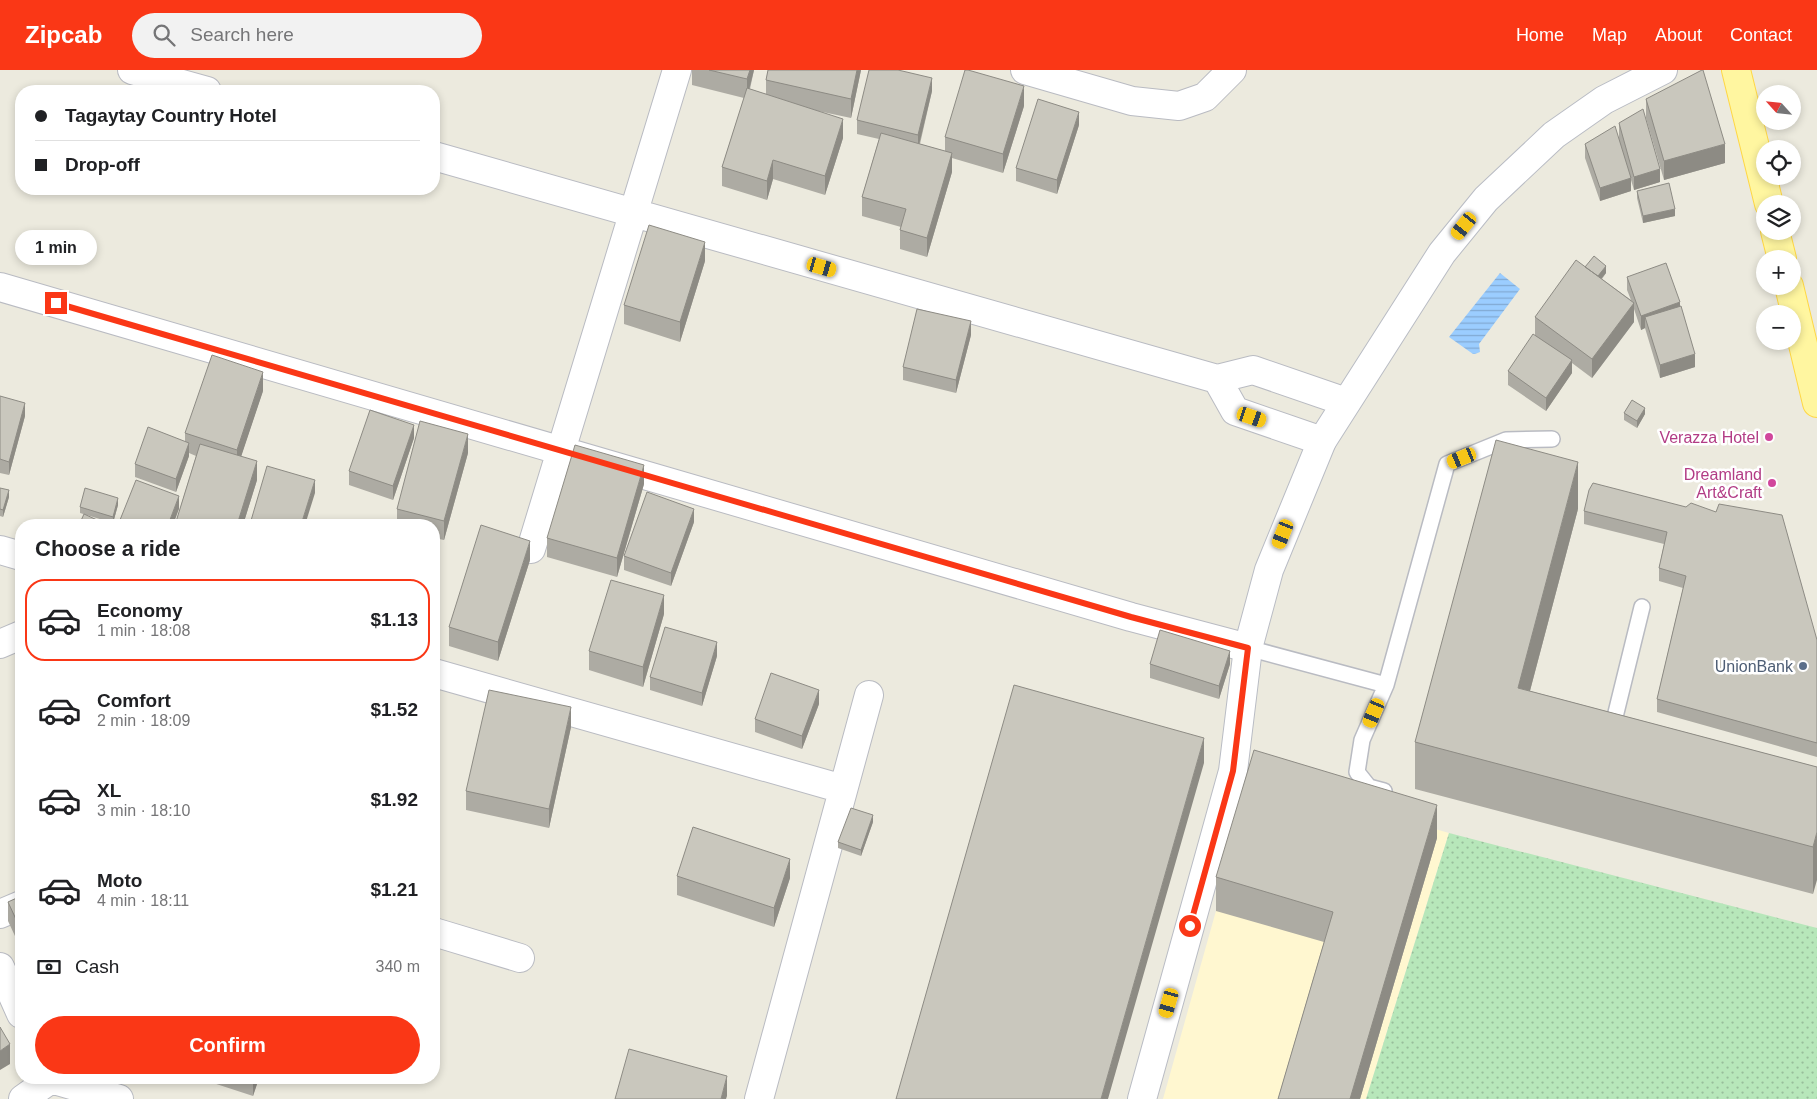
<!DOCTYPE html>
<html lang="en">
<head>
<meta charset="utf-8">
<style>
  :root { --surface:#fff; --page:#f2f2f2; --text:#202124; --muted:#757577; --line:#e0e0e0; --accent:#fa3716 }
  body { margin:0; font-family:Arial,sans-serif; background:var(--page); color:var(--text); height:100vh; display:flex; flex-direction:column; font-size:19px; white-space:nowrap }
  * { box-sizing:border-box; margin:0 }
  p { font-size:16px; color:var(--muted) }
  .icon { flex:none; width:28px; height:28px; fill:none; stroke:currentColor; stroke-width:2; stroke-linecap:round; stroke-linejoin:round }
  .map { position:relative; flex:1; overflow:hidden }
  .details { position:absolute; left:15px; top:449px; width:425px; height:565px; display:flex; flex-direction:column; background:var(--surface); border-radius:20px; box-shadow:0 2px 8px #0003 }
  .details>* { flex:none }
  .banner { position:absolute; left:15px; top:15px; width:425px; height:110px; border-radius:20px; box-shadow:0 2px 8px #0003; display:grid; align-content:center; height:110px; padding:0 20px; background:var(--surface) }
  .needle { width:32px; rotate:297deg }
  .fabs { position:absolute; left:1756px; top:15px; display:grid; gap:10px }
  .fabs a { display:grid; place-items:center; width:45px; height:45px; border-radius:50%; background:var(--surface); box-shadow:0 2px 8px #0003; font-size:25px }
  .end { position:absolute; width:22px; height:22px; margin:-11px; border:6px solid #fa3716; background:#fff; box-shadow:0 0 0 2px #fff }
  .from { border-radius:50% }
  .bubble { position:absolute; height:35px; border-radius:18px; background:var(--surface); box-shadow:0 2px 8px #0003; font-size:16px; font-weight:700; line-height:35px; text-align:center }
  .car { position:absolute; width:15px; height:30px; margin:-15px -8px; border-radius:6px; box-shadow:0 0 4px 1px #0007; background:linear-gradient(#f5c518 24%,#345 0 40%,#f5c518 0 76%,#345 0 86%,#f5c518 0) }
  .banner b { display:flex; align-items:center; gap:18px; height:48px; font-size:19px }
  .banner b+b { border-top:1px solid var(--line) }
  .banner i { width:12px; height:12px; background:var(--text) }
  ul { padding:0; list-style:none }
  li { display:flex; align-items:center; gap:15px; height:82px; margin:0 10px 8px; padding:0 10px; border:2px solid transparent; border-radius:20px }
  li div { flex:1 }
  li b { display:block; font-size:19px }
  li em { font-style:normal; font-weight:700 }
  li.selected { border-color:var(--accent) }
  li>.icon { width:45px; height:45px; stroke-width:1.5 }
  h2 { padding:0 20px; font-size:22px; line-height:60px }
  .pay { display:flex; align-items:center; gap:12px; height:55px; padding:0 20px; font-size:19px }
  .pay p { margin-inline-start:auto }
  .action { display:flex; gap:10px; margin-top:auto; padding:10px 20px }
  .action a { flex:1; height:58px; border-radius:30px; background:var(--accent); color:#fff; font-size:20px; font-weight:700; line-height:58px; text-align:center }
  header { display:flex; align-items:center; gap:30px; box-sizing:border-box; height:70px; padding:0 25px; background:var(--accent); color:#fff }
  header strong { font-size:24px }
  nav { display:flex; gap:28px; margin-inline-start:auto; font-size:18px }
  .search { width:350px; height:45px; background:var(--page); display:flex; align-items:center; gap:12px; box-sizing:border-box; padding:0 18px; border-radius:28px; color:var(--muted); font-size:19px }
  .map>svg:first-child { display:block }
</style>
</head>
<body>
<header>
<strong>Zipcab</strong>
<div class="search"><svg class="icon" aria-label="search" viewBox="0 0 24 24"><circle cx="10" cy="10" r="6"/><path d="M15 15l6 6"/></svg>Search here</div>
<nav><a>Home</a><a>Map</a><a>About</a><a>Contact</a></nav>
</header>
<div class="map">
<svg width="1817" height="1029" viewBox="0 0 1817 1029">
  <defs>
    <pattern id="grass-dots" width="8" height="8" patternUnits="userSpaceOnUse" patternTransform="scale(1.25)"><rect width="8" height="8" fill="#b7e7ba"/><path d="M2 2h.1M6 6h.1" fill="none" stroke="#98be9b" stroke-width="1.8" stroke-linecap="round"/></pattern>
    <pattern id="water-rules" width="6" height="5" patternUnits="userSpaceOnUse" patternTransform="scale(1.25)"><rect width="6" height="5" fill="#9bcdff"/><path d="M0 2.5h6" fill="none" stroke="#81a9d2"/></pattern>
  </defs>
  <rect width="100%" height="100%" fill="#eceade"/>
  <path fill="#fff7d0" d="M1254,706L1449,763L1366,1029H1163Z"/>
  <path fill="url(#grass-dots)" d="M1449,763L1817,858V1029H1366Z"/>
  <path fill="url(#water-rules)" d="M1500,203L1520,219L1479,274L1480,282L1475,284H1473L1449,267Z"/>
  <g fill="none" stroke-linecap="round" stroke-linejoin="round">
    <defs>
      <path id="lane" d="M1248,578L1386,615
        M1621,657L1613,655L1642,537
        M1384,721L1369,717L1357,702L1362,670L1386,615L1447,394L1506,370L1552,369"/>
      <path id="street" d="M132,0L207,21
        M1025,0L1132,31L1179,36L1205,27L1232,0
        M434,86L1217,309L1253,300L1346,332
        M0,217L1131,547L1248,578
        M1217,309L1235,341L1322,371
        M531,479L677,0
        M0,480L21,486
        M0,574L21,565
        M434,603L843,719
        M0,844L21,835
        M434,862L520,888
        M0,897L21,944
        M50,1008L51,1009L119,1029
        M23,1029L51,1009
        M759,1029L869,625"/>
      <path id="secondary" d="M1142,1029L1233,701L1248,578L1269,500L1322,371L1442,183L1486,129L1554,65L1604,30L1663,0"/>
      <path id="primary" d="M1736,0L1769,134
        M1775,161L1782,189
        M1789,216L1817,333"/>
    </defs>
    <use href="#lane" stroke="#b9bbc2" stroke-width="18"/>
    <use href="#street" stroke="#b9bbc2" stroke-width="30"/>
    <use href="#secondary" stroke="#b9bcc4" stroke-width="30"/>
    <use href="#primary" stroke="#ffd744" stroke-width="30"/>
    <use href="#lane" stroke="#fff" stroke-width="15"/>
    <use href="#street" stroke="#fff" stroke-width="28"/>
    <use href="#secondary" stroke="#fff" stroke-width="28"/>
    <use href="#primary" stroke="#fff6a0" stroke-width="28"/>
  </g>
  <path fill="#adaba3" d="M692,0H754L750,19L766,24V10L768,0H861L851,48L818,41L843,68L825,125L773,109L767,130L722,116V97L744,28L692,15Z
    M932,21L920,74L945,81V67L1024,36L1003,103L952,88V102L927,187L900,179V160L901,157L862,146V127L879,69L857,64V50Z
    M1646,29L1725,93L1664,110L1646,48Z
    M1619,53L1660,112L1634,120L1631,110V121L1600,131L1585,88V74L1619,67Z
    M1079,55L1057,124L1016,111V98Z
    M1637,121L1675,146L1643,153L1637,128Z
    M705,191L680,272L624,254V235Z
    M1585,197L1606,203L1602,209L1631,230L1627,220V207L1680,236L1695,297L1660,308L1645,258L1641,260L1634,239V252L1592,308L1572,293V303L1546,341L1508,315V301L1535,265V247Z
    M971,265L956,323L903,310V297Z
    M263,321L241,386L257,410L243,455H175L196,386L189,383V386L176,422L135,407V394L185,371V363Z
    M0,326L25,346L9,405L0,403Z
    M1624,343L1645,344L1637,358L1624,350Z
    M414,368L393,430L349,415V401Z
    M468,383L444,470L434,468V455H397V439Z
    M644,414L617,507L547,487V468Z
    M0,418L9,427L3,447L0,446Z
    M118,435L113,453L80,443V437Z
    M1686,437L1817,570V687L1657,642V629L1683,518L1659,511V498L1664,474L1584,454V441Z
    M1578,439L1530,621L1817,697L1813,824L1415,719V672Z
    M694,452L671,516L624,500V486Z
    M530,490L498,591L449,576V557Z
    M664,544L643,617L589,600V581Z
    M717,586L702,636L650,620V607Z
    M1150,594H1230L1219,629L1150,608Z
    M819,634L802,679L755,662V649Z
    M571,657L549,758L466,740V721Z
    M873,752L861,786L838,778V772Z
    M1437,768L1360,1029H1278L1324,872L1216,841V807Z
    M677,806L790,808L774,857L677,825Z
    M21,826V879L8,851V832Z
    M201,1008H259L253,1026L201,1009Z"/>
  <path fill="#8d8b84" d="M750,0H754L747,28V9Z
    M857,0H861L851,48V29Z
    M932,8V21L918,79V65Z
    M1024,16V36L1003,103V84Z
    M1079,42V55L1057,124V110Z
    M843,49V68L825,125V106Z
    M1725,74V93L1664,110V91Z
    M952,83V102L927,187V168Z
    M773,90V109L767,130V111Z
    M1660,99V112L1634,120V107Z
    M1631,108V121L1600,131V118Z
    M1675,139V146L1643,153V146Z
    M705,172V191L680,272V252Z
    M1606,196V203L1595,216V209Z
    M1680,232V245L1645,247V258L1641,260V246Z
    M1634,233V252L1592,308V289Z
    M971,251V265L956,323V310Z
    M1695,284V297L1660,308V295Z
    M1572,290V303L1546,341V328Z
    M263,302V321L237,399V380Z
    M25,333V346L9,405V392Z
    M1645,338V344L1637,358V351Z
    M414,355V368L393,430V416Z
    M468,364V383L444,470V451Z
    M189,373V386L176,422V409Z
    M257,391V410L243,455H237Z
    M1578,392V439L1518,666V618Z
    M644,395V414L617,507V488Z
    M315,410V423L305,455H301Z
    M9,420V427L3,447V440Z
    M179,426V439L173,455H168Z
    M118,428V435L113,453V447Z
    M694,439V452L671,516V503Z
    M530,471V490L498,591V572Z
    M664,525V544L643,617V597Z
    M717,572V586L702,636V623Z
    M1230,581V594L1219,629V616Z
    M819,620V634L802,679V666Z
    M571,637V657L549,758V739Z
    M1204,668V693L1108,1029H1101Z
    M1437,735V768L1360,1029H1350Z
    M873,745V752L861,786V780Z
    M1817,762V810L1813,824V777Z
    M790,789V808L774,857V838Z
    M10,974V994L0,1000V981Z
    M727,1006V1026L726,1029H721Z
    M253,1008H259L253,1026Z"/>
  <path fill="#c9c7bd" stroke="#8d8b84" d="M709,0H750L747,9Z
    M768,0H857L851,29L766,10Z
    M869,0H898L932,8L918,65L857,50Z
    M965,0H968L1024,16L1003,84L945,67Z
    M1702,0H1703L1725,74L1664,91L1646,29Z
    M747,18L843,49L825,106L773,90L767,111L722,97Z
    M1038,29L1079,42L1057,110L1016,98Z
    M1643,39L1660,99L1634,107L1619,53Z
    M1615,56L1631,108L1600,118L1585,74Z
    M881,63L952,83L927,168L900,160L906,139L862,127Z
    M1669,113L1675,139L1643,146L1637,121Z
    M649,155L705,172L680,252L624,235Z
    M1594,186L1606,196L1598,206L1585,197Z
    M1576,190L1634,233L1592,289L1535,247Z
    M1666,193L1680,232L1641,246L1627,207Z
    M1681,236L1695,284L1660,295L1645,247Z
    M917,239L971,251L956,310L903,297Z
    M1533,264L1572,290L1546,328L1508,301Z
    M212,285L263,302L237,380L185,363Z
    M0,326L25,333L9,392L0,389Z
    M1632,330L1645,338L1637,351L1624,343Z
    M370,340L414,355L393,416L349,401Z
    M420,351L468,364L444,451L397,439Z
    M148,357L189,373L176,409L135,394Z
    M1496,370L1578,392L1518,618L1817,697V762L1813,777L1415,672Z
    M200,374L257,391L237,455H175Z
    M575,375L644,395L617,488L547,468Z
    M267,396L315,410L301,455H254L250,454Z
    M136,410L179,426L168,455H118Z
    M1593,413L1686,437L1691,433L1716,442L1719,434L1782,445L1817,570V673L1657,629L1686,506L1659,498L1667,462L1584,441L1589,420Z
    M0,418L9,420L3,440L0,439Z
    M85,418L118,428L113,447L80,437Z
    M647,422L694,439L671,503L624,486Z
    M84,444L108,455H79Z
    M481,455L530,471L498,572L449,557Z
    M611,510L664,525L643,597L589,581Z
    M665,557L717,572L702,623L650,607Z
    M1160,560L1230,581L1219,616L1150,594Z
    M771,603L819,620L802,666L755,649Z
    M1014,615L1204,668L1101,1029H896Z
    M489,620L571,637L549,739L466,721Z
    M1254,680L1437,735L1350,1029H1278L1333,842L1216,807Z
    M851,738L873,745L861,780L838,772Z
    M693,757L790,789L774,838L677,806Z
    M21,826V860L8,832Z
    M0,957L10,974L0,981Z
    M629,979L727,1006L721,1029H615Z"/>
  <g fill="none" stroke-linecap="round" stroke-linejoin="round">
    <path stroke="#fa3716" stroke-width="6" d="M56,233L1131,547L1248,578L1233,701L1190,856"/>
  </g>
  <g fill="#d1479c" stroke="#fff" stroke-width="2">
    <circle cx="1769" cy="367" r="5"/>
    <circle cx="1772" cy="413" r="5"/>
  </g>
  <circle fill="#5c6f8a" stroke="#fff" stroke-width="2" cx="1803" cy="596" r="5"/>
  <g text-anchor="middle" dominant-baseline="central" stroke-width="5" stroke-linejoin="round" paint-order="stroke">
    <g font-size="16" fill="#b23c85" stroke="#fff" text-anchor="end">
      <text x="1759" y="367">Verazza Hotel</text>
      <text x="1762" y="404">Dreamland<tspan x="1762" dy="18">Art&amp;Craft</tspan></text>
    </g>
    <g font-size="16" fill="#4e5e75" stroke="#fff" text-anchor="end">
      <text x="1793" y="596">UnionBank</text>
    </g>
  </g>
</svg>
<div class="fabs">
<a><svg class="needle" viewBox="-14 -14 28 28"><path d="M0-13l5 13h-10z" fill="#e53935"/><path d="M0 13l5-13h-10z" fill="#757577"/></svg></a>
<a><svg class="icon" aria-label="locate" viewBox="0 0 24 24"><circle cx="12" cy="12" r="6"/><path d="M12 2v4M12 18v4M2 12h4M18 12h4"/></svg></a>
<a><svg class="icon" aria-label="layers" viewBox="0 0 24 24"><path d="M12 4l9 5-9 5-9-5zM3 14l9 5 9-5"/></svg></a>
<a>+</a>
<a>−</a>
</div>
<i class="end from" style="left:1190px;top:856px"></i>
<i class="end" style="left:56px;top:233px"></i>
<div class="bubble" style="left:15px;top:160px;width:82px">1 min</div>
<i class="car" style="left:1464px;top:156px;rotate:219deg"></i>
<i class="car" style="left:822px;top:197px;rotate:106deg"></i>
<i class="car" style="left:1252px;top:347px;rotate:109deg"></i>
<i class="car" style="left:1462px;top:388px;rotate:248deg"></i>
<i class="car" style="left:1283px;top:464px;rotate:202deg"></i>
<i class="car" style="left:1374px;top:643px;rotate:203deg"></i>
<i class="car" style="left:1169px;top:933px;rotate:196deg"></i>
<div class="banner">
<b><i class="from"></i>Tagaytay Country Hotel</b>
<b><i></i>Drop-off</b>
</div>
<section class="details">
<h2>Choose a ride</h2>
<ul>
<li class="selected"><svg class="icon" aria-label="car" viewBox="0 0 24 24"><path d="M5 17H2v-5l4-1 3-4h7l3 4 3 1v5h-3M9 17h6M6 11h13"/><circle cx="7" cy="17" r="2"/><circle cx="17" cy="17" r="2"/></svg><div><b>Economy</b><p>1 min · 18:08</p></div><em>$1.13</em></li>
<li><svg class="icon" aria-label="car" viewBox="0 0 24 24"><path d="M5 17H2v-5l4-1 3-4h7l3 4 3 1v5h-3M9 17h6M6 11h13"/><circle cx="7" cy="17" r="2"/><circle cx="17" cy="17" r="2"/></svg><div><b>Comfort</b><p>2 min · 18:09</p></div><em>$1.52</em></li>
<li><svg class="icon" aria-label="car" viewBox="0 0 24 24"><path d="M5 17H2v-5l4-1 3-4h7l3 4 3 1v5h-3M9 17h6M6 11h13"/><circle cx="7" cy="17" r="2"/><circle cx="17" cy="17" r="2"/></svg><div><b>XL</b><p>3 min · 18:10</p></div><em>$1.92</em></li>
<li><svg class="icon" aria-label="car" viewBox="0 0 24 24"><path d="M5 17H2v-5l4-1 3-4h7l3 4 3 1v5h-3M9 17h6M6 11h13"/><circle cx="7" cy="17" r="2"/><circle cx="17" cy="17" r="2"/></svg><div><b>Moto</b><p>4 min · 18:11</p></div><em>$1.21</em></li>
</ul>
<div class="pay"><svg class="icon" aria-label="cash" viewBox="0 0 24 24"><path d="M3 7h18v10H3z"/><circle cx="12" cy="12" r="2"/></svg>Cash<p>340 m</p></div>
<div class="action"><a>Confirm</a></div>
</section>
</div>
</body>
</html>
